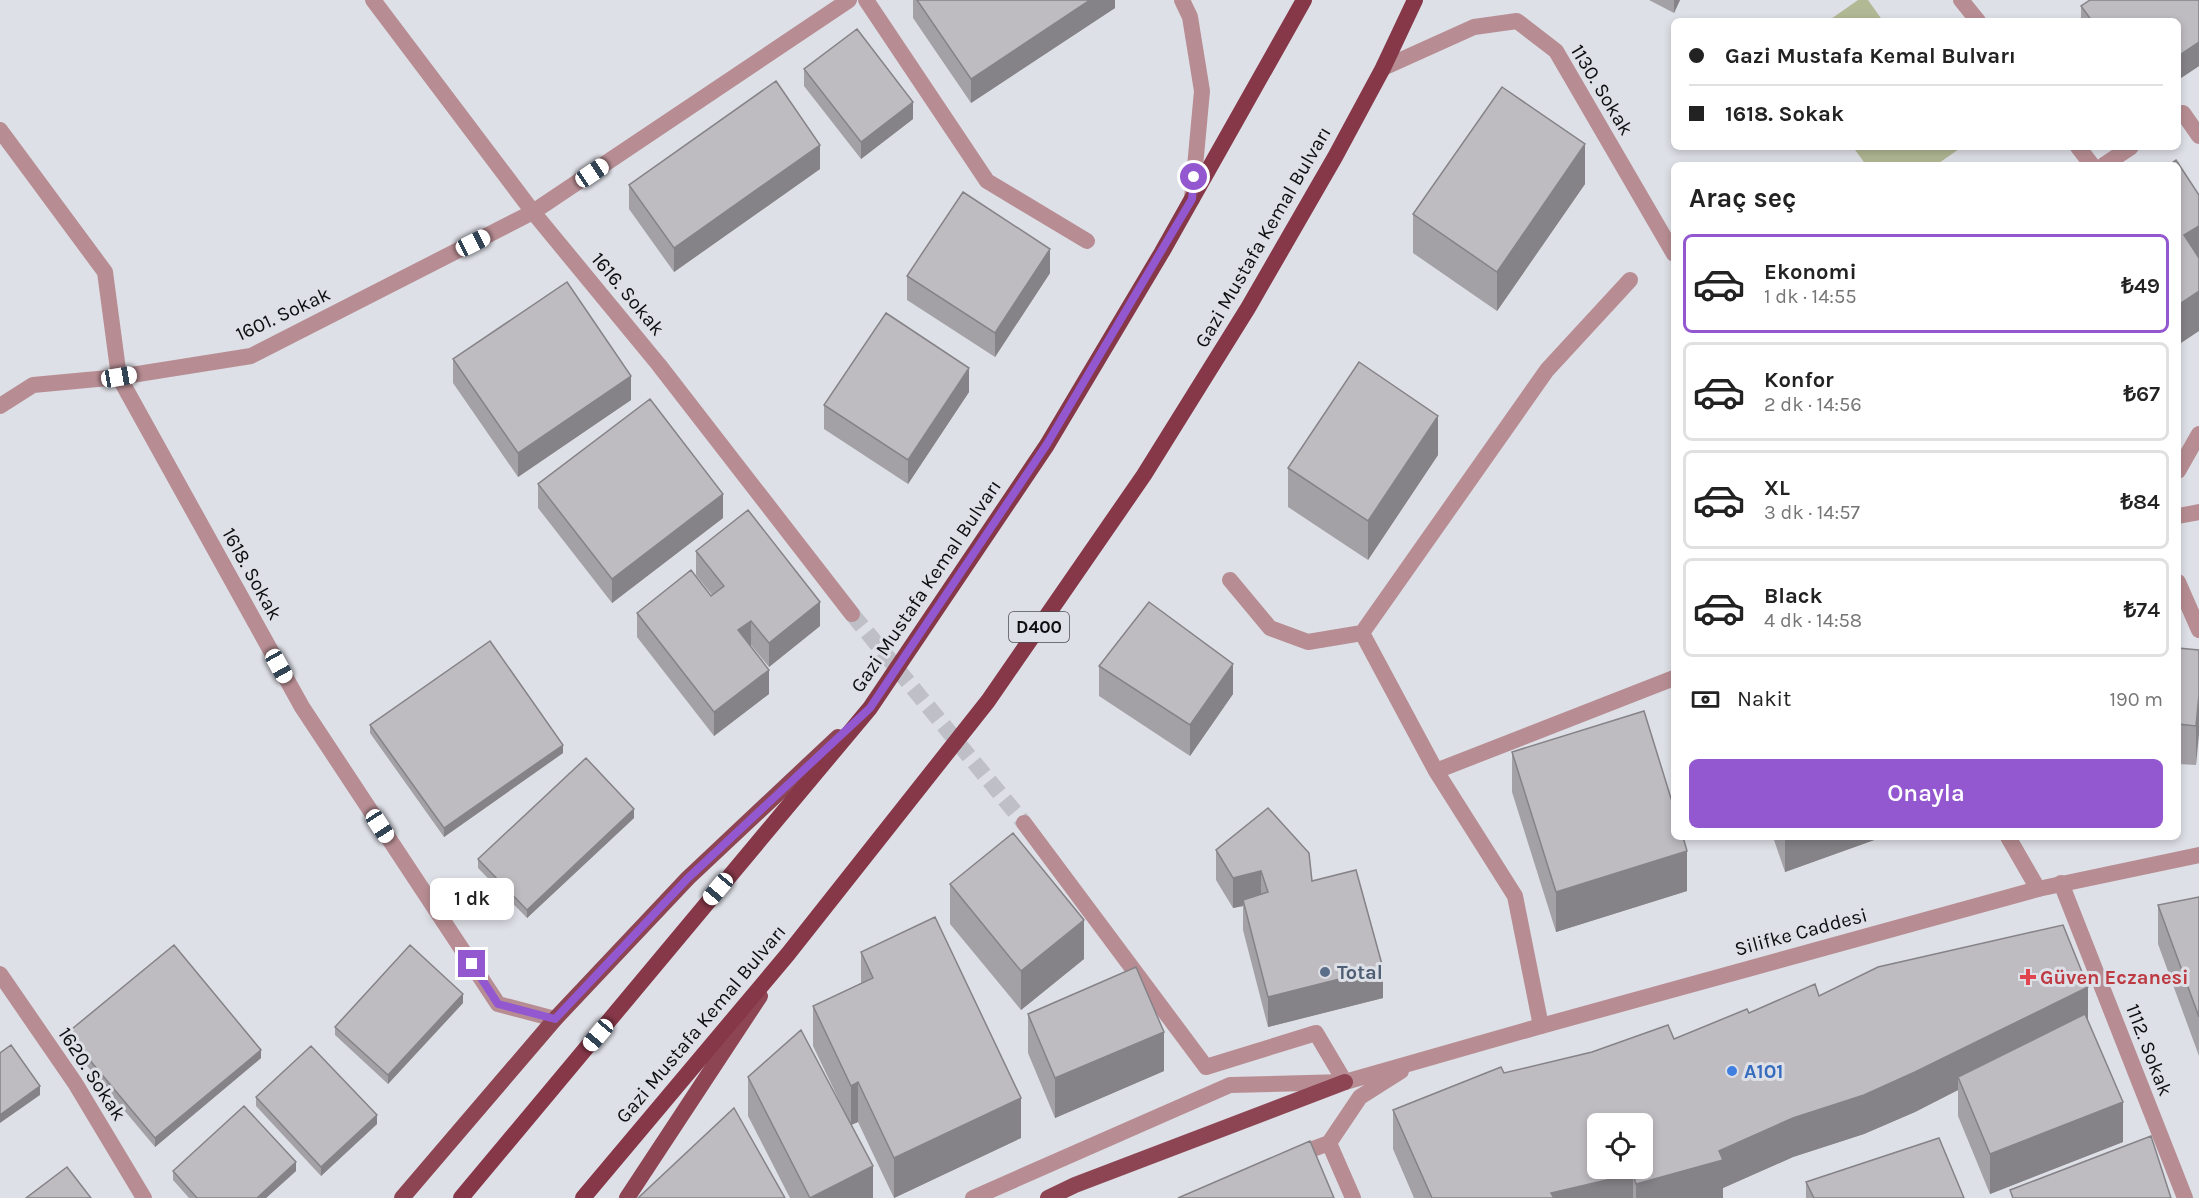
<!DOCTYPE html>
<html lang="tr">
<head>
<meta charset="utf-8">
<style>
  :root { --surface:#fff; --page:#f2f2f2; --text:#222; --muted:#767676; --line:#e0e0e0; --accent:#9358cf }
  body { margin:0; font-family:Karla,sans-serif; background:var(--page); color:var(--text); height:100vh; display:flex; flex-direction:column; font-size:22px; white-space:nowrap }
  * { box-sizing:border-box; margin:0 }
  p { font-size:20px; color:var(--muted) }
  .icon { flex:none; width:33px; height:33px; fill:none; stroke:currentColor; stroke-width:2; stroke-linecap:round; stroke-linejoin:round }
  .map { position:relative; flex:1; overflow:hidden }
  .sheet { position:absolute; left:1671px; top:162px; width:510px; height:678px; display:flex; flex-direction:column; background:var(--surface); border-radius:9px; box-shadow:0 3px 9px #0003 }
  .sheet>* { flex:none }
  .guide { position:absolute; left:1671px; top:18px; width:510px; height:132px; border-radius:9px; box-shadow:0 3px 9px #0003; display:grid; align-content:center; height:132px; padding:0 18px; background:var(--surface) }
  .controls { position:absolute; left:1587px; top:1113px; display:grid; gap:12px }
  .controls a { display:grid; place-items:center; width:66px; height:66px; border-radius:9px; background:var(--surface); box-shadow:0 3px 9px #0003; font-size:30px }
  .end { position:absolute; width:27px; height:27px; margin:-14px; border:8px solid #9358cf; background:#fff; box-shadow:0 0 0 3px #fff }
  .from { border-radius:50% }
  .bubble { position:absolute; height:42px; border-radius:9px; background:var(--surface); box-shadow:0 3px 9px #0003; font-size:20px; font-weight:600; line-height:42px; text-align:center }
  .car { position:absolute; width:18px; height:36px; margin:-18px -9px; border-radius:8px; box-shadow:0 0 4px 2px #0007; background:linear-gradient(#fff 24%,#345 0 40%,#fff 0 76%,#345 0 86%,#fff 0) }
  .guide b { display:flex; align-items:center; gap:21px; height:57px; font-size:22px }
  .guide b+b { border-top:2px solid var(--line) }
  .guide i { width:15px; height:15px; background:var(--text) }
  ul { padding:0; list-style:none }
  li { display:flex; align-items:center; gap:18px; height:99px; margin:0 12px 9px; padding:0 6px; border:3px solid var(--line); border-radius:9px }
  li div { flex:1 }
  li b { display:block; font-size:22px }
  li em { font-style:normal; font-weight:600 }
  li.selected { border-color:var(--accent) }
  li>.icon { width:54px; height:54px; stroke-width:1.5 }
  h2 { padding:0 18px; font-size:27px; line-height:72px }
  .pay { display:flex; align-items:center; gap:15px; height:66px; padding:0 18px; font-size:22px }
  .pay p { margin-inline-start:auto }
  .primary-button { display:flex; gap:12px; margin-top:auto; padding:12px 18px }
  .primary-button a { flex:1; height:69px; border-radius:9px; background:var(--accent); color:#fff; font-size:24px; font-weight:600; line-height:69px; text-align:center }
  .map>svg:first-child { display:block }
</style>
</head>
<body>
<div class="map">
<svg width="2199" height="1198" viewBox="0 0 2199 1198">
  <rect width="100%" height="100%" fill="#dee0e7"/>
  <path fill="#b1b894" d="M1858,0H1868L1883,21H1828Z
    M1853,147H1962L1936,165H1866Z"/>
  <g fill="none" stroke-linecap="round" stroke-linejoin="round">
    <path stroke="#bfc0c7" stroke-width="16" stroke-dasharray="16 8" stroke-linecap="butt" d="M852,614L1024,823"/>
    <path stroke="#b78d93" stroke-width="16" d="M1024,823L1206,1067L1316,1033L1345,1082"/>
    <path stroke="#b78d93" stroke-width="16" d="M373,0L533,212L659,365L852,614
      M866,0L987,181L1087,241
      M1182,0L1190,17L1202,91L1192,199
      M1961,0L1978,21
      M1383,68L1474,27L1517,21L1556,51L1674,254
      M2178,116L2183,113L2199,136
      M0,130L105,272L119,377L302,707L498,1004L555,1019
      M2078,147L2092,165
      M2104,165L2131,147
      M0,406L33,385L119,377L251,356L533,212L849,0
      M2178,471L2199,434
      M2178,516L2199,512
      M1230,580L1270,628L1308,642L1362,633L1547,370L1630,280
      M2178,582L2199,630
      M1362,633L1436,771L1515,896L1541,1026
      M1436,771L1674,678
      M2008,837L2038,889
      M2061,883L2185,1198
      M0,974L75,1083L144,1198
      M1329,1143L1353,1198"/>
    <path stroke="#b78d93" stroke-width="16" d="M1294,1156L1329,1143L1360,1097L1401,1071
      M973,1198L1230,1085L1345,1082L1541,1026L2038,889L2199,855"/>
    <path stroke="#8e4553" stroke-width="16" d="M402,1198L555,1019L688,878L838,737
      M627,1198L760,996
      M1048,1198L1075,1185L1345,1082"/>
    <path stroke="#863748" stroke-width="16" d="M461,1198L870,708L1047,445L1162,252L1304,0
      M583,1198L788,954L988,701L1144,475L1248,308L1335,157L1383,68L1415,0"/>
  </g>
  <path fill="#a3a1a6" d="M913,0H1115V8L971,103L913,18Z
    M1649,0H1680L1674,13Z
    M2199,0V66L2178,80V21H2081V6Z
    M804,69L913,119L861,159L804,86Z
    M820,169L674,272L629,209V185Z
    M1585,184L1497,311L1413,253V214Z
    M1050,273L995,357L907,300V276Z
    M453,359L631,400L518,477L453,383Z
    M969,392L908,484L824,429V405Z
    M1438,455L1368,560L1288,507V468Z
    M538,484L723,518L612,603L538,508Z
    M696,551L820,626L769,667L751,645L750,646L769,694L714,736L637,637V613L712,595L696,575Z
    M2178,648L2199,650L2196,765L2178,764Z
    M1099,666L1233,694L1190,756L1099,696Z
    M370,725L563,753L444,837L370,733Z
    M1512,752L1687,891L1556,932L1512,792Z
    M634,818L527,918L478,868V859Z
    M1773,837H1877V839L1785,872Z
    M1216,850L1312,881L1383,998L1268,1027L1243,930V906L1233,908L1216,880Z
    M950,884L1084,959L1021,1010L950,924Z
    M2199,897V1056L2158,944V905Z
    M861,952L1021,1138L894,1198L858,1122L851,1125L873,1198H790L748,1116V1077L848,1119L813,1046V1006L861,983Z
    M1819,996L2088,1022L2123,1142L1990,1194L1958,1116V1090L1915,1112L1864,1134L1793,1157L1723,1188V1198H1414L1393,1149V1110L1504,1073L1674,1039L1749,1013Z
    M463,1003L388,1084L335,1035V1027Z
    M1028,1014L1164,1071L1055,1118L1028,1053Z
    M67,1033L261,1058L155,1147L67,1042Z
    M256,1097L377,1124L321,1176L256,1106Z
    M173,1171H296L266,1198H189L173,1180Z
    M1806,1182L1964,1198H1806Z"/>
  <path fill="#858387" d="M1090,0H1115V8L971,103V79Z
    M1674,0H1680L1674,13Z
    M2199,42V66L2178,80V56Z
    M913,102V119L861,159V142Z
    M1585,144V184L1497,311V272Z
    M820,145V169L674,272V248Z
    M2199,226V266L2184,235Z
    M1050,249V273L995,357V333Z
    M2199,291V331L2178,345V305Z
    M969,368V392L908,484V460Z
    M631,376V400L518,477V453Z
    M1438,416V455L1368,560V521Z
    M723,494V518L612,603V579Z
    M820,602V626L769,667V643Z
    M751,621V645L738,654V630Z
    M1233,664V694L1190,756V725Z
    M769,670V694L714,736V712Z
    M2199,695V734L2196,765V726Z
    M563,745V753L444,837V828Z
    M634,809V818L527,918V910Z
    M1785,837H1877V839L1785,872Z
    M1687,851V891L1556,932V892Z
    M1261,871V901L1243,900V906L1233,908V878Z
    M1084,920V959L1021,1010V971Z
    M1383,968V998L1268,1027V997Z
    M2088,987V1027L1958,1077V1090L1915,1112L1864,1134L1793,1157L1723,1188V1198H1636V1184L1719,1151Z
    M463,994V1003L388,1084V1075Z
    M1164,1032V1071L1055,1118V1078Z
    M261,1050V1058L155,1147V1138Z
    M858,1082V1122L851,1125V1086Z
    M40,1086V1095L0,1123V1115Z
    M1021,1098V1138L894,1198V1158Z
    M2123,1102V1142L1990,1194V1154Z
    M377,1115V1124L321,1176V1167Z
    M296,1162V1171L266,1198H257Z
    M873,1166V1198H810Z
    M1633,1174V1198H1551V1193Z"/>
  <path fill="#bebbc1" stroke="#858387" stroke-width="1.5" fill-rule="evenodd" d="M917,0H1090L971,79Z
    M2090,0H2199V42L2178,56V21H2092L2081,6Z
    M857,29L913,102L861,142L804,69Z
    M776,81L820,145L674,248L629,185Z
    M1502,87L1585,144L1497,272L1413,214Z
    M2176,160L2199,195V226L2184,235L2199,258V291L2178,305V165H2169Z
    M963,192L1050,249L995,333L907,276Z
    M567,282L631,376L518,453L453,359Z
    M886,313L969,368L908,460L824,405Z
    M1359,362L1438,416L1368,521L1288,468Z
    M650,399L723,494L612,579L538,484Z
    M748,510L820,602L769,643L751,621L738,630L769,670L714,712L637,613L691,570L711,596L724,586L696,551Z
    M1149,602L1233,664L1190,725L1099,666Z
    M490,641L563,745L444,828L370,725Z
    M2178,648L2199,650V695L2196,726L2178,724Z
    M1644,711L1674,808V837H1683L1687,851L1556,892L1512,752Z
    M586,758L634,809L527,910L478,859Z
    M1268,808L1309,853L1312,881L1356,870L1383,968L1268,997L1243,900L1268,892L1261,871L1233,878L1216,850Z
    M1013,833L1084,920L1021,971L950,884Z
    M2199,897V1017L2158,905Z
    M935,917L1021,1098L894,1158L858,1082L851,1086L813,1006L873,978L861,952Z
    M2063,925L2088,987L1915,1072L1864,1095L1793,1118L1719,1151L1723,1160L1636,1184L1633,1174L1551,1193L1554,1198H1432L1393,1110L1501,1067L1504,1073L1592,1052L1668,1025L1674,1039L1747,1009L1749,1013L1815,984L1819,996L1878,967ZM1598,1124H1642V1168H1598Z
    M174,945L261,1050L155,1138L67,1033Z
    M410,945L463,994L388,1075L335,1027Z
    M1136,967L1164,1032L1055,1078L1028,1014Z
    M2085,1014L2123,1102L1990,1154L1958,1077Z
    M801,1030L873,1166L810,1198L748,1077Z
    M11,1045L40,1086L0,1115V1053Z
    M311,1046L377,1115L321,1167L256,1097Z
    M244,1106L296,1162L257,1198H197L173,1171Z
    M734,1108L785,1198H638Z
    M2151,1136L2171,1198H2013L2010,1190Z
    M1939,1138L1964,1198H1814L1806,1182Z
    M1310,1141L1334,1198H1178Z
    M67,1167L91,1198H26Z"/>
  <g fill="none" stroke-linecap="round" stroke-linejoin="round">
    <path stroke="#9358cf" stroke-width="8" d="M472,964L498,1004L555,1019L688,878L870,708L1047,444L1192,199L1194,177"/>
  </g>
  <circle fill="#5c6f8a" stroke="#dee0e7" stroke-width="2" cx="1325" cy="972" r="6"/>
  <path fill="#e0444e" stroke="#dee0e7" stroke-width="2" d="M2025 968h6v6h6v6h-6v6h-6v-6h-6v-6h6z"/>
  <circle fill="#3f7fe0" stroke="#dee0e7" stroke-width="2" cx="1732" cy="1071" r="6"/>
  <g text-anchor="middle" dominant-baseline="central" stroke-width="6" stroke-linejoin="round" paint-order="stroke">
    <rect fill="#dee0e7" stroke="#4c4d50" stroke-width="1.5" x="1009" y="612" width="60" height="30" rx="4.5"/>
    <g font-size="18" font-weight="bold" fill="#0d0e10">
      <text x="1039" y="627">D400</text>
    </g>
    <g font-size="20" fill="#0d0e10" stroke="#dee0e7">
      <text transform="translate(1602 90) rotate(59)">1130. Sokak</text>
      <text transform="translate(1263 237) rotate(-60)">Gazi Mustafa Kemal Bulvarı</text>
      <text transform="translate(628 294) rotate(50)">1616. Sokak</text>
      <text transform="translate(283 314) rotate(-25)">1601. Sokak</text>
      <text transform="translate(252 574) rotate(61)">1618. Sokak</text>
      <text transform="translate(926 586) rotate(-56)">Gazi Mustafa Kemal Bulvarı</text>
      <text transform="translate(1801 932) rotate(-15)">Silifke Caddesi</text>
      <text transform="translate(701 1024) rotate(-50)">Gazi Mustafa Kemal Bulvarı</text>
      <text transform="translate(2149 1050) rotate(69)">1112. Sokak</text>
      <text transform="translate(92 1074) rotate(57)">1620. Sokak</text>
    </g>
    <g font-size="20" font-weight="bold" fill="#4e5e75" stroke="#dee0e7" text-anchor="start">
      <text x="1337" y="972">Total</text>
    </g>
    <g font-size="20" font-weight="bold" fill="#be3a42" stroke="#dee0e7" text-anchor="start">
      <text x="2040" y="977">Güven Eczanesi</text>
    </g>
    <g font-size="20" font-weight="bold" fill="#366cbe" stroke="#dee0e7" text-anchor="start">
      <text x="1744" y="1071">A101</text>
    </g>
  </g>
</svg>
<div class="controls">
<a><svg class="icon" aria-label="locate" viewBox="0 0 24 24"><circle cx="12" cy="12" r="6"/><path d="M12 2v4M12 18v4M2 12h4M18 12h4"/></svg></a>
</div>
<i class="end from" style="left:1194px;top:177px"></i>
<i class="end" style="left:472px;top:964px"></i>
<div class="bubble" style="left:430px;top:878px;width:84px">1 dk</div>
<i class="car" style="left:592px;top:173px;rotate:56deg"></i>
<i class="car" style="left:473px;top:243px;rotate:63deg"></i>
<i class="car" style="left:119px;top:377px;rotate:81deg"></i>
<i class="car" style="left:279px;top:666px;rotate:151deg"></i>
<i class="car" style="left:380px;top:826px;rotate:147deg"></i>
<i class="car" style="left:718px;top:889px;rotate:220deg"></i>
<i class="car" style="left:598px;top:1035px;rotate:220deg"></i>
<div class="guide">
<b><i class="from"></i>Gazi Mustafa Kemal Bulvarı</b>
<b><i></i>1618. Sokak</b>
</div>
<section class="sheet">
<h2>Araç seç</h2>
<ul>
<li class="selected"><svg class="icon" aria-label="car" viewBox="0 0 24 24"><path d="M5 17H2v-5l4-1 3-4h7l3 4 3 1v5h-3M9 17h6M6 11h13"/><circle cx="7" cy="17" r="2"/><circle cx="17" cy="17" r="2"/></svg><div><b>Ekonomi</b><p>1 dk · 14:55</p></div><em>₺49</em></li>
<li><svg class="icon" aria-label="car" viewBox="0 0 24 24"><path d="M5 17H2v-5l4-1 3-4h7l3 4 3 1v5h-3M9 17h6M6 11h13"/><circle cx="7" cy="17" r="2"/><circle cx="17" cy="17" r="2"/></svg><div><b>Konfor</b><p>2 dk · 14:56</p></div><em>₺67</em></li>
<li><svg class="icon" aria-label="car" viewBox="0 0 24 24"><path d="M5 17H2v-5l4-1 3-4h7l3 4 3 1v5h-3M9 17h6M6 11h13"/><circle cx="7" cy="17" r="2"/><circle cx="17" cy="17" r="2"/></svg><div><b>XL</b><p>3 dk · 14:57</p></div><em>₺84</em></li>
<li><svg class="icon" aria-label="car" viewBox="0 0 24 24"><path d="M5 17H2v-5l4-1 3-4h7l3 4 3 1v5h-3M9 17h6M6 11h13"/><circle cx="7" cy="17" r="2"/><circle cx="17" cy="17" r="2"/></svg><div><b>Black</b><p>4 dk · 14:58</p></div><em>₺74</em></li>
</ul>
<div class="pay"><svg class="icon" aria-label="cash" viewBox="0 0 24 24"><path d="M3 7h18v10H3z"/><circle cx="12" cy="12" r="2"/></svg>Nakit<p>190 m</p></div>
<div class="primary-button"><a>Onayla</a></div>
</section>
</div>
</body>
</html>
